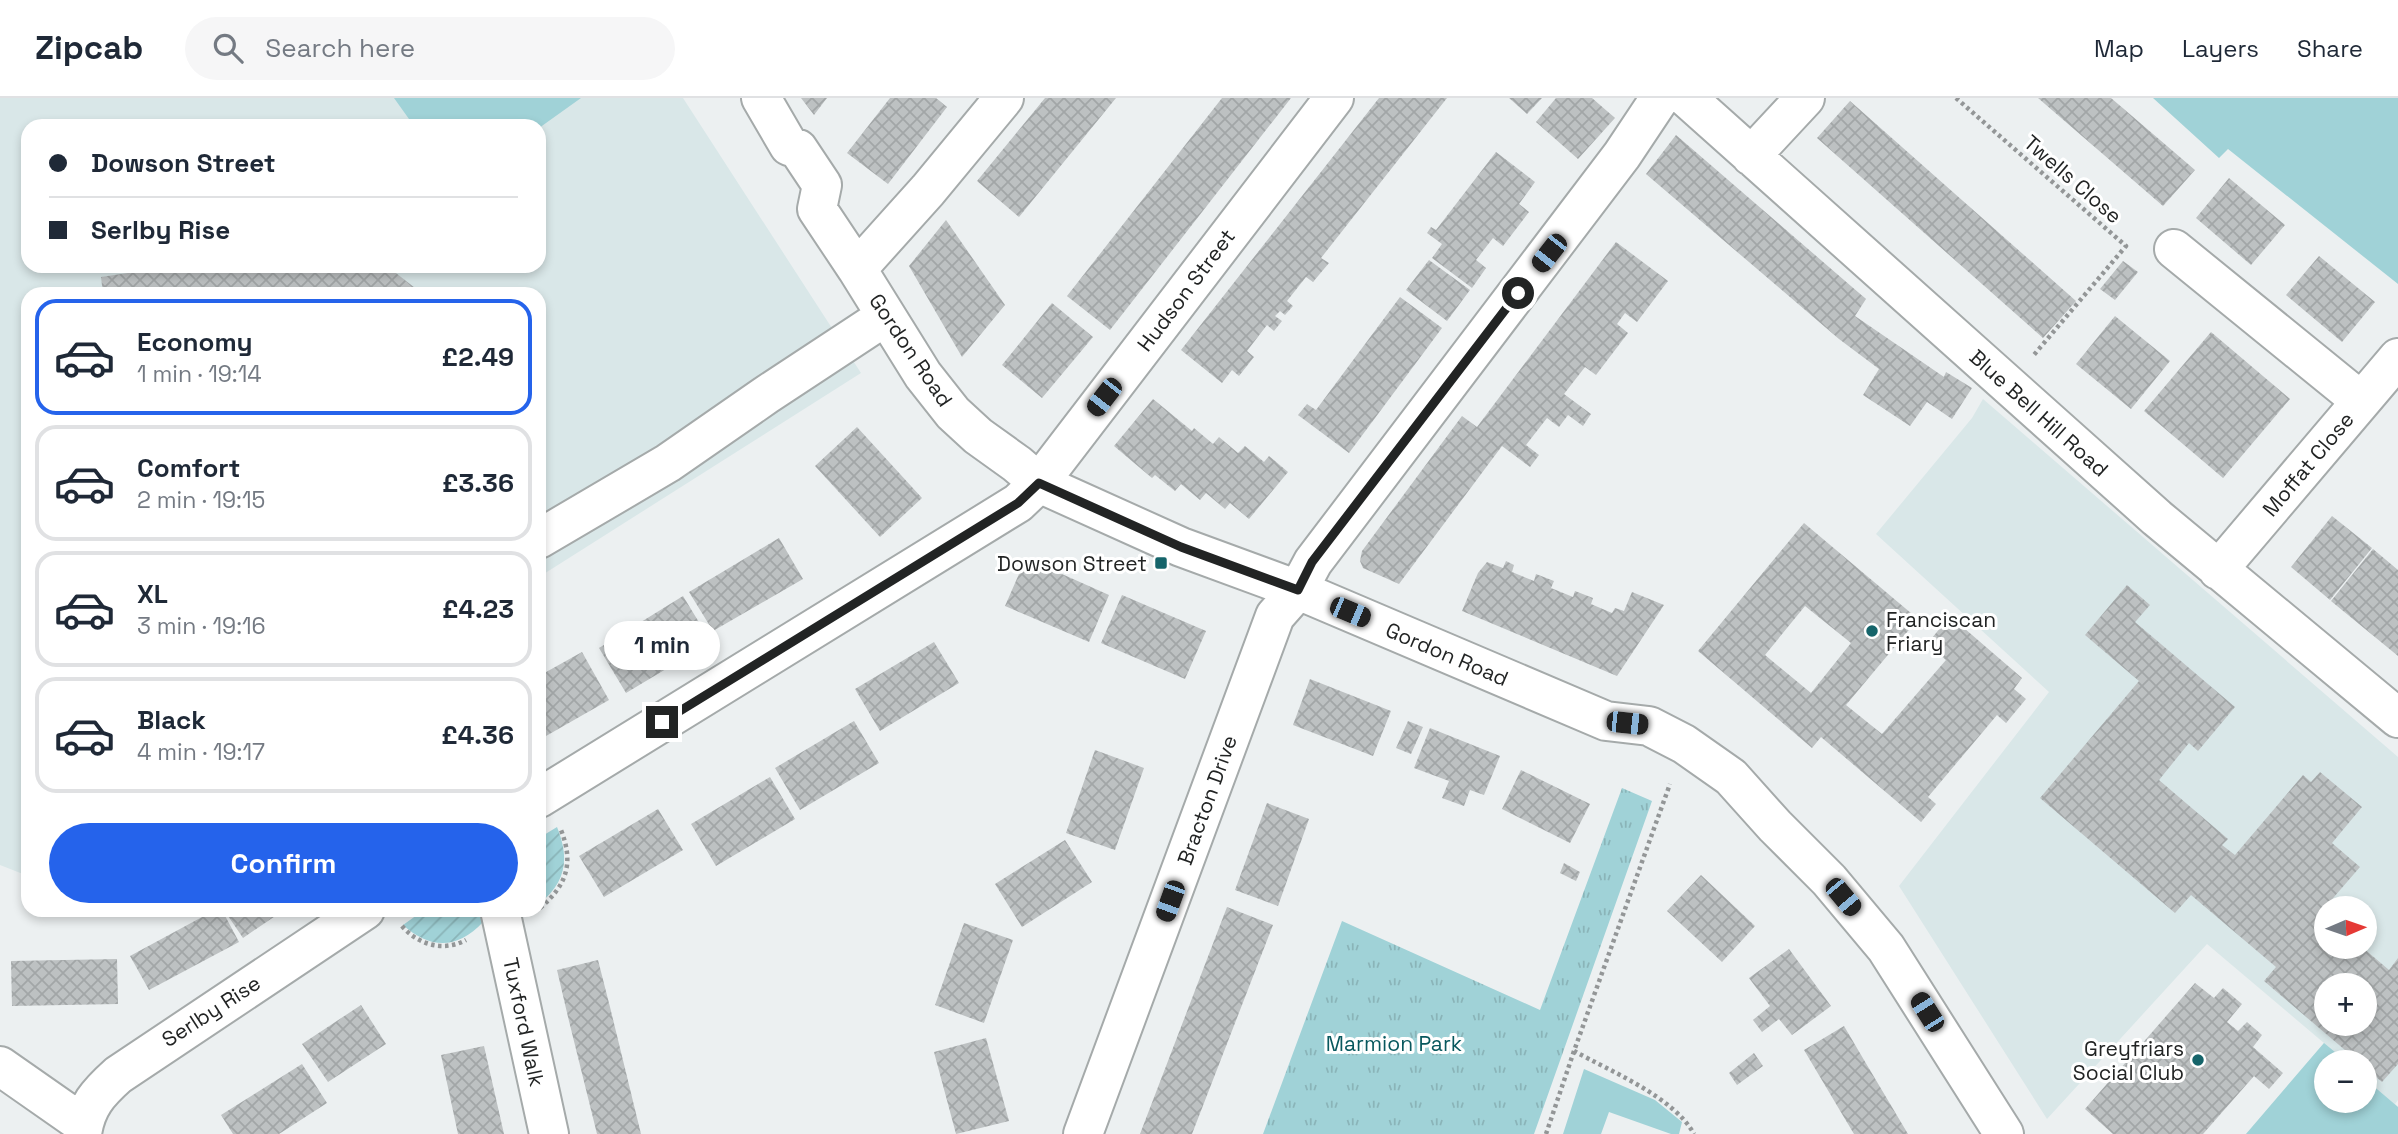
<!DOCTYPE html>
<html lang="en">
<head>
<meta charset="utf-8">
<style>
  :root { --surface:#fff; --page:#f6f6f7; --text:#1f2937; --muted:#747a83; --line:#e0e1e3; --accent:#2563eb }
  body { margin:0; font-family:"Space Grotesk",sans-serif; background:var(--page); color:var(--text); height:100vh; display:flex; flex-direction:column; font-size:26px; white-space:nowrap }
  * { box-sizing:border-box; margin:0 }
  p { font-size:23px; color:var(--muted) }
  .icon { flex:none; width:38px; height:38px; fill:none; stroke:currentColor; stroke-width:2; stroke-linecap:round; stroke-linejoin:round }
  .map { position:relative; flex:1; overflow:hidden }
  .drawer { position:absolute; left:21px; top:189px; width:525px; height:630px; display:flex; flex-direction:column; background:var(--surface); border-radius:21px; box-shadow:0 4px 10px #0003 }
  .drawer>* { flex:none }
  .guide { position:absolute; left:21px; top:21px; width:525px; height:154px; border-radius:21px; box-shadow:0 4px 10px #0003; display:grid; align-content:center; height:154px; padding:0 28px; background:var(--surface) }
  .needle { width:46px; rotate:88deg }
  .controls { position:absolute; left:2314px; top:798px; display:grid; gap:14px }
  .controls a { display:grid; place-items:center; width:63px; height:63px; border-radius:50%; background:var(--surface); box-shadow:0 4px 10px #0003; font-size:35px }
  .end { position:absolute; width:32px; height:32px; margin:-16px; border:9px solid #222424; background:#fff; box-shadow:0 0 0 4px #fff }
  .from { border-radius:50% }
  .bubble { position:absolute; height:49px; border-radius:24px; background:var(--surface); box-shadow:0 4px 10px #0003; font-size:23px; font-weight:600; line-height:49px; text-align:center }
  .car { position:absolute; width:21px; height:42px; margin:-21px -10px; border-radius:9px; box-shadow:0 0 5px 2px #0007; background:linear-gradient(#222 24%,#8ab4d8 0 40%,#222 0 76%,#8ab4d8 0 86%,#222 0) }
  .guide b { display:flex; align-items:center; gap:24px; height:66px; font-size:26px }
  .guide b+b { border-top:2px solid var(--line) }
  .guide i { width:18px; height:18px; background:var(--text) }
  ul { padding:12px 0 0; list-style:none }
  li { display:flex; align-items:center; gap:21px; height:116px; margin:0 14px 10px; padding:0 14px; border:4px solid var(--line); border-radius:21px }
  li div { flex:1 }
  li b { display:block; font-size:26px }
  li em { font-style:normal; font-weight:600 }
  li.selected { border-color:var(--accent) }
  li>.icon { width:63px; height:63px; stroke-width:1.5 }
  .action { display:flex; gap:14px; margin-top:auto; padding:14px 28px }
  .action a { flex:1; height:80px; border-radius:42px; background:var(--accent); color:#fff; font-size:28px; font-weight:600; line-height:80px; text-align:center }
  header { display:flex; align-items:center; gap:42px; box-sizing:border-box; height:98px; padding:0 35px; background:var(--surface); border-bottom:2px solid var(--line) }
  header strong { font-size:33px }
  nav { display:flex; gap:38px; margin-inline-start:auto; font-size:24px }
  .search { width:490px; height:63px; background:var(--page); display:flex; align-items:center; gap:18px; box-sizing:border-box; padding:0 24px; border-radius:38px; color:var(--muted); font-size:26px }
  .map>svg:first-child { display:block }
</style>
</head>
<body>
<header>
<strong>Zipcab</strong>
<div class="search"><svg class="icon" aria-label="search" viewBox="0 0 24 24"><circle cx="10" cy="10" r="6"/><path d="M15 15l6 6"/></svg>Search here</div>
<nav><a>Map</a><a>Layers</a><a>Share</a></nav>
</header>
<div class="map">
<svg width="2398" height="1036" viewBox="0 0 2398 1036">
  <defs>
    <pattern id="park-tufts" width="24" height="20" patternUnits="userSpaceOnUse" patternTransform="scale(1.75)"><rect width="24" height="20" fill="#a0d2d7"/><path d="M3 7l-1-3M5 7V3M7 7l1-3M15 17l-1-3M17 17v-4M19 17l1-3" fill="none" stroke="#8ab4b8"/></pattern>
    <pattern id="garden-furrows" width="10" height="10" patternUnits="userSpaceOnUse" patternTransform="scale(1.75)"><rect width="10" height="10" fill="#a0d2d7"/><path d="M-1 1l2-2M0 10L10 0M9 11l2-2" fill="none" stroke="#8ab4b8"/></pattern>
    <pattern id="building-cross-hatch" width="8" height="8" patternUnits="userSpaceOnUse" patternTransform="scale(1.75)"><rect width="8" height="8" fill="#bdc1c2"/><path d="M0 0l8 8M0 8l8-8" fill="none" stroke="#a2a6a7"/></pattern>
  </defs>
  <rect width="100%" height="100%" fill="#ecf0f1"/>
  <path fill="#d9e7e8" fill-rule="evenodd" d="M0,0H683L861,275L539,479V196H28V778L0,767ZM28,28H539V168H28Z
    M1983,301L2398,659V1002L2395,1006L2398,1009V1036H2246L2324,945L2207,846L2047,1021L1899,788L2049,594L1876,436L1972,320ZM2326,810H2364V849H2326ZM2326,887H2364V926H2326ZM2326,964H2364V1003H2326Z"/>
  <path fill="#a0d2d7" d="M394,0H581L539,30L414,28Z
    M2153,0H2398V186L2228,51L2219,60Z
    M2324,945L2347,964H2326V1003H2364V980L2398,1009V1036H2246Z
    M1584,971L1655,1002L1682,1024L1679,1036H1671L1609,1014L1601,1036H1563Z"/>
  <path fill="url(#park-tufts)" d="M1622,690L1652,703L1534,1036H1263L1342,823L1540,912Z"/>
  <path fill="url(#garden-furrows)" d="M557,729C570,761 566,784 539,806V740Z
    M424,812H480L483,824C458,851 431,852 403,827Z"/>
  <path fill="url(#building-cross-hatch)" fill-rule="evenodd" d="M801,0H827L814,17Z
    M890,0H936L947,9L888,86L847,55Z
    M1045,0H1116L1019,119L977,83Z
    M1222,0H1291L1110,232L1067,198Z
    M1379,0H1447L1321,160L1329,165L1313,184L1306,179L1287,203L1293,208L1285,217L1280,213L1275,218L1282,223L1274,233L1267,227L1247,253L1254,259L1239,278L1232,272L1222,285L1181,252Z
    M1509,0H1542L1527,16Z
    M1556,0H1592L1615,20L1578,61L1536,24Z
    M2038,0H2111L2195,72L2163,108Z
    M1850,3L2076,203L2043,240L1817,40Z
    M1676,37L1866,201L1855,218L1944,279L1946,274L1972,290L1952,321L1927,304L1910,328L1863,297L1879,271L1839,241L1646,76Z
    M1496,54L1535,84L1519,106L1529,114L1503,148L1493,140L1476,162L1486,170L1472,190L1432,160L1442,146L1427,135L1431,129L1436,132Z
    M2229,80L2285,127L2251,167L2196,120Z
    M946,122L1005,207L962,259L909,168Z
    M1616,144L1668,183L1637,224L1625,215L1617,226L1628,235L1596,277L1585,269L1564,296L1591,316L1583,328L1568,317L1559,329L1547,320L1526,347L1539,357L1530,369L1502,348L1399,486L1363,470L1360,463L1362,453L1462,318L1477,329Z
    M2319,158L2375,204L2342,244L2286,197Z
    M1429,162L1470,192L1447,223L1406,192Z
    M2123,163L2138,174L2115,202L2100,191Z
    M175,168H387L415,190L411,196H103L101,179Z
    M1400,199L1442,230L1349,355L1298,317L1307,306L1316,312Z
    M1052,205L1093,239L1042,300L1002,267Z
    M2115,218L2170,263L2131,311L2076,266Z
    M2211,234L2290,301L2223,380L2144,313Z
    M1153,301L1192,333L1194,330L1213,346L1219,339L1238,355L1245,348L1264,364L1269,358L1288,374L1249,421L1230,405L1225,411L1206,395L1200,402L1181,386L1175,393L1155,377L1152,380L1114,348Z
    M857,329L922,400L880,439L815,368Z
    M2332,418L2372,450L2330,502L2291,469Z
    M1804,425L1918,521L1846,607L1882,636L1946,562L1927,546L1950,518L2022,580L2014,591L2026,601L2006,625L1997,617L1928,699L1936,706L1921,724L1821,639L1812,650L1698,553ZM1805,508L1851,545L1811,595L1765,557Z
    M779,440L803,481L713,533L689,494Z
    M2373,451L2398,472V558L2331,503Z
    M1026,460L1109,497L1089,544L1005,508Z
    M1506,463L1514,467L1512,474L1534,483L1536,476L1554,483L1551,490L1573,499L1575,493L1593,500L1591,506L1612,515L1615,510L1624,513L1632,494L1664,507L1617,578L1462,513L1478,475L1487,464L1503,470Z
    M2127,487L2150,507L2135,524L2235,609L2198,653L2189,645L2159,682L2228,741L2222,747L2235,757L2303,677L2311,684L2320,674L2362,709L2332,745L2360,769L2321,814L2326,818V849H2362L2389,872L2398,860V966L2382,984L2364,969V964H2359L2264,883L2276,869L2191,797L2175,815L2040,700L2139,583L2085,537ZM2326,887H2364V926H2326Z
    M1122,497L1206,533L1185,581L1101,545Z
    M683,498L711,544L626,595L599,550Z
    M934,544L959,585L880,633L855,591Z
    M582,554L609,602L539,642V578Z
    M1310,581L1391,613L1373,658L1293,627Z
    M854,623L879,665L800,712L775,670Z
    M1408,623L1423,629L1411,656L1396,650Z
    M1430,630L1500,658L1484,697L1470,692L1464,708L1442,700L1449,683L1414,670Z
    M1095,652L1144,670L1115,752L1066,735Z
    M1521,672L1590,706L1570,745L1502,711Z
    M770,679L795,721L716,768L691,726Z
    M1267,705L1309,721L1278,808L1235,792Z
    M658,711L683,752L604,799L579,758Z
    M1065,742L1092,784L1022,829L995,786Z
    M1564,765L1580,774L1576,783L1560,775Z
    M1701,777L1755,828L1722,864L1667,813Z
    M1227,809L1273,827L1192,1036H1140Z
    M215,812H222L239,844L149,892L130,858Z
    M224,812H284L243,840Z
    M964,825L1013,842L984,925L935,907Z
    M1789,851L1831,908L1792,937L1779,921L1762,934L1753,922L1770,908L1749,880Z
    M117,861L118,906L12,908L11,863Z
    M598,862L610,909L641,1036H597L568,919L557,872Z
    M2195,885L2214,900L2223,890L2242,906L2227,924L2238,933L2247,924L2262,937L2253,949L2283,975L2269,991L2254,978L2203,1036H2113L2085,1011Z
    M361,907L386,946L328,984L302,946Z
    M1844,928L1864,962L1908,1036H1854L1845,1021L1804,952Z
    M986,940L1009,1023L956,1036L934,954Z
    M484,948L504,1036H458L441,957Z
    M1754,955L1763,968L1737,987L1729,975Z
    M302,966L327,1005L279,1036H233L221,1017Z"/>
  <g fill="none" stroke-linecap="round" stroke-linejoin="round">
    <defs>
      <path id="minor" d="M761,0L789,48L798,51L822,87L817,111L857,171L923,277L953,315L978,338L1017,366L1039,385L1181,449L1298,492L1606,623L1649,628L1684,646L1731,679L1775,728L1829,782L1886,850L2004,1036
        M1687,0L2157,420L2398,620
        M1751,58L1805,0
        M2174,151L2361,303
        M857,171L928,92L1004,0
        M539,441L668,365L766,297L886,218
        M2218,472L2398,260
        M539,700L1018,405L1039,385L1334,0
        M500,812L549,1036
        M0,968L83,1026
        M82,1036C86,1008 98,995 118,977L365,812
        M1083,1036L1275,518L1298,492L1313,464L1622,57L1660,0"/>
    </defs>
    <use href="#minor" stroke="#a5aaaa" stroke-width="42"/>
    <path stroke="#939697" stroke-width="4.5" stroke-dasharray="3.5 3.5" stroke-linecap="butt" d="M1956,0L2126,148L2033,258
      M540,810C567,787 574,765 561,732
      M402,828C418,847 444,854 466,842
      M1574,953C1610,973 1674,999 1694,1036
      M1546,1036L1574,953L1670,686"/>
    <use href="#minor" stroke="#fff" stroke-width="38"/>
  </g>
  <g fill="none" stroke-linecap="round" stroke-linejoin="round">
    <path stroke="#222424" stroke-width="9" d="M662,624L1018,405L1039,385L1181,449L1298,492L1312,464L1518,195"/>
  </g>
  <g fill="#15646a" stroke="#fff" stroke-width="2.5">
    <rect x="1154" y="458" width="14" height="14" rx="3.5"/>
    <circle cx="1872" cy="533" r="7"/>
    <circle cx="2198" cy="962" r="7"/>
  </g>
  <g text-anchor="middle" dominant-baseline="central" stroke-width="6" stroke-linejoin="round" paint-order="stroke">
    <g font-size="21" fill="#222424" stroke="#fff">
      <text transform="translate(2073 81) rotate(41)">Twells Close</text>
      <text transform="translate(1186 192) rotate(-53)">Hudson Street</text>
      <text transform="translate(911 252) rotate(56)">Gordon Road</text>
      <text transform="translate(2039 315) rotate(42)">Blue Bell Hill Road</text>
      <text transform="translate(2308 366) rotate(-50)">Moffat Close</text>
      <text transform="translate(1447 556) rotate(23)">Gordon Road</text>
      <text transform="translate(1207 702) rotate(-70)">Bracton Drive</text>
      <text transform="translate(211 913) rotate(-33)">Serlby Rise</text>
      <text transform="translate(524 924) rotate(78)">Tuxford Walk</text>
    </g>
    <g font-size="21" fill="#222424" stroke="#fff" text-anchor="end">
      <text x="1147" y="465">Dowson Street</text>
      <text x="1886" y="521" text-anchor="start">Franciscan<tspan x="1886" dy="24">Friary</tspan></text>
      <text x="2184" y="950">Greyfriars<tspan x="2184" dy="24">Social Club</tspan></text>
    </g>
    <g font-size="21" fill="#08585e" stroke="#fff">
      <text x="1394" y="945">Marmion Park</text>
    </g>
  </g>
</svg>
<div class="controls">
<a><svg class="needle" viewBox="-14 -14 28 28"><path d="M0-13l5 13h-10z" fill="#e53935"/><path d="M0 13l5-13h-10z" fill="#747a83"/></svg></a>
<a>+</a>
<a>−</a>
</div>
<i class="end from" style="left:1518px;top:195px"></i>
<i class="end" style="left:662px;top:624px"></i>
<div class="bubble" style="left:604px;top:523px;width:116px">1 min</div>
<i class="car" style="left:1549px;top:155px;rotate:218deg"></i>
<i class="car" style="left:1104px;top:299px;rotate:218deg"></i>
<i class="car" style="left:1350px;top:514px;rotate:113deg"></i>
<i class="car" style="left:1627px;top:625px;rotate:96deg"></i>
<i class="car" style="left:1843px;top:799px;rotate:140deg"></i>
<i class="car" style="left:1170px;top:803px;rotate:200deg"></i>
<i class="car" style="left:1927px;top:914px;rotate:328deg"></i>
<div class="guide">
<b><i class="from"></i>Dowson Street</b>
<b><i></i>Serlby Rise</b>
</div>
<section class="drawer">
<ul>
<li class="selected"><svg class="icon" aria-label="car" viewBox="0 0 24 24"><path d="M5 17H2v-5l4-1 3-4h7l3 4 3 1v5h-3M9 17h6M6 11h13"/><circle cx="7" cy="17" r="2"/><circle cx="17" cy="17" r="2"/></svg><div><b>Economy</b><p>1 min · 19:14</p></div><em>£2.49</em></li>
<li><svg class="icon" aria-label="car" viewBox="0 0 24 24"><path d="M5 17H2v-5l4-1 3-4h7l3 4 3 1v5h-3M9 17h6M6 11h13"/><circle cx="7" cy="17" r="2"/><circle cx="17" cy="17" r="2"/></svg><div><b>Comfort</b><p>2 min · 19:15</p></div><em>£3.36</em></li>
<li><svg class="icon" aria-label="car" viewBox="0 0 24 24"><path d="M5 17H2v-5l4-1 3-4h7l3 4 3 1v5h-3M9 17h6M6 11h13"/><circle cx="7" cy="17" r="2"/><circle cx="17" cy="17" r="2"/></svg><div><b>XL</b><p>3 min · 19:16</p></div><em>£4.23</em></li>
<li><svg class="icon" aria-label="car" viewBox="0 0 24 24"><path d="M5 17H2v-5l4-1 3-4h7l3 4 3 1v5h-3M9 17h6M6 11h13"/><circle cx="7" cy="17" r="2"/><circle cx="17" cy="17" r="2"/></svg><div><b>Black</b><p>4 min · 19:17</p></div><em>£4.36</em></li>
</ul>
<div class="action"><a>Confirm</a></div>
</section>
</div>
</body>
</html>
